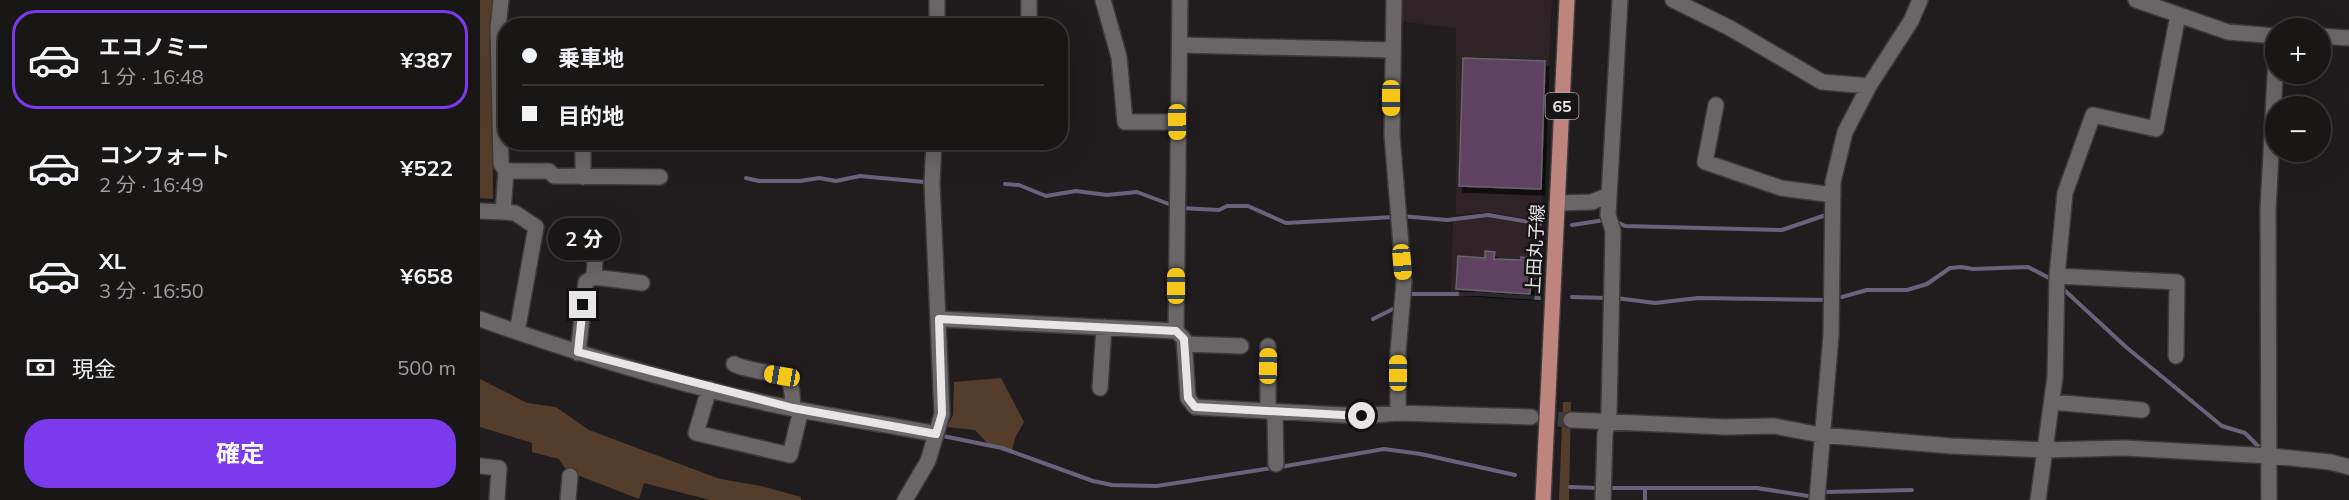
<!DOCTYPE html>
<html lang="ja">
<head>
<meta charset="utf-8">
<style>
  :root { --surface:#191616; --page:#221f1f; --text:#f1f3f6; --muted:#9f9fa1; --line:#373535; --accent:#7c3aed }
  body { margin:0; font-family:Mulish,"Noto Sans JP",sans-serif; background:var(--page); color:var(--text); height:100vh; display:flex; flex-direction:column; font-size:22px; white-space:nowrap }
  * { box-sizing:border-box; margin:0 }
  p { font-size:20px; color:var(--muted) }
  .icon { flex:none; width:33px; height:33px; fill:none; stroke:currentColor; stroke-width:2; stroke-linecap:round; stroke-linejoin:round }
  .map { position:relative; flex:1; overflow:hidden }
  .drawer { display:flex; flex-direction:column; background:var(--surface); width:480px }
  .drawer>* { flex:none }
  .banner { position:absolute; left:18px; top:18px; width:570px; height:132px; border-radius:24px; box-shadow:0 6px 24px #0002,0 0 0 2px var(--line); display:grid; align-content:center; height:132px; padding:0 24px; background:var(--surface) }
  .controls { position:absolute; left:1785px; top:18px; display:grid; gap:12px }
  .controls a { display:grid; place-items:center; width:66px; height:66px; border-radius:50%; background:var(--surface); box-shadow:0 6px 24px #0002,0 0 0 2px var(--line); font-size:30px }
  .end { position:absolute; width:27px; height:27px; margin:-14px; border:8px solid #e7e5e5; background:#111; box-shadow:0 0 0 3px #111 }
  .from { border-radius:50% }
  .bubble { position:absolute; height:42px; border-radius:21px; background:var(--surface); box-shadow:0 6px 24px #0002,0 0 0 2px var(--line); font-size:20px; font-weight:700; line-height:42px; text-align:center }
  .car { position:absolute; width:18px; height:36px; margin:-18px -9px; border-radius:8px; box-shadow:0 0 4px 2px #0007; background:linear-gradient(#f5c518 24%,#345 0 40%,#f5c518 0 76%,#345 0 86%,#f5c518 0) }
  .banner b { display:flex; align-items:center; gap:21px; height:57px; font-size:22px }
  .banner b+b { border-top:2px solid var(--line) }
  .banner i { width:15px; height:15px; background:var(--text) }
  ul { padding:10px 0 0; list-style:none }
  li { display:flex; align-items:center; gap:18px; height:99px; margin:0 12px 9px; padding:0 12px; border:3px solid transparent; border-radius:24px }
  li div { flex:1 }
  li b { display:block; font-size:22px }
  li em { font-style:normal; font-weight:700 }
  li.active { border-color:var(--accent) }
  li>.icon { width:54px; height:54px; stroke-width:1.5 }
  .pay { display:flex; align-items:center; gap:15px; height:66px; padding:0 24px; font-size:22px }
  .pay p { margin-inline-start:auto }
  .button { display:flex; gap:12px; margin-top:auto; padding:12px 24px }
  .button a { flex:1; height:69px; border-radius:24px; background:var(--accent); color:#fff; font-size:24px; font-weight:700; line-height:69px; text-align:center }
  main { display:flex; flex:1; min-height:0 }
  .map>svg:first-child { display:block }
</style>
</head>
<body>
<main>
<section class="drawer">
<ul>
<li class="active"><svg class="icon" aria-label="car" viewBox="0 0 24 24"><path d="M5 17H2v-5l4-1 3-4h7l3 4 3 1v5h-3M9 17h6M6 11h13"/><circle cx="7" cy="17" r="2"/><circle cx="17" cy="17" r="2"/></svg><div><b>エコノミー</b><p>1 分 · 16:48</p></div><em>¥387</em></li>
<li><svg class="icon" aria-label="car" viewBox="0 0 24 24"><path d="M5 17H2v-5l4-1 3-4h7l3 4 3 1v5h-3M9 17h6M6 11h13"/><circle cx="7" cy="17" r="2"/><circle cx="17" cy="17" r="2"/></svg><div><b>コンフォート</b><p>2 分 · 16:49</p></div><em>¥522</em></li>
<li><svg class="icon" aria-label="car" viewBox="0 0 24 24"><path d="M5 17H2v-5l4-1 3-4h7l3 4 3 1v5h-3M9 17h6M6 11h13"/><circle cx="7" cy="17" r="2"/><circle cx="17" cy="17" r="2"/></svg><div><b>XL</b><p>3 分 · 16:50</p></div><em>¥658</em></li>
</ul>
<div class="pay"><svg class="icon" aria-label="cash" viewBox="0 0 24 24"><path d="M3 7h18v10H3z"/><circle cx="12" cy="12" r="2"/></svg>現金<p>500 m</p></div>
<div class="button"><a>確定</a></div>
</section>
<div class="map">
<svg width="1869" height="500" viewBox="0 0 1869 500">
  <defs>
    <filter id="shadow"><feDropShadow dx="3.5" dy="6" stdDeviation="0" flood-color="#0009"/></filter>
  </defs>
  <rect width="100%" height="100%" fill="#211d1e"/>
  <path fill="#2e2427" d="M918,0H1072L1060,221L1009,212L976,214V28L917,21Z
    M1008,217L1060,227L1058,296L971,293L973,220Z"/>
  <path fill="#543e2b" d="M0,0H12L13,199L0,198Z
    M521,378L544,422L535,438L532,450L508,444L495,430L467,427L473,415L474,382Z
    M0,379L47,403L76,407L109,430L240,479L281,486L321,497V500H230L164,483L159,499L87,471L79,459L52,452V443L0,427Z
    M1083,402H1091L1089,500H1079Z"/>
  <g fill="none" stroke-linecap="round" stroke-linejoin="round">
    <path stroke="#68627b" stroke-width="4" d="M266,178L279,181H320L339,178L356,181L380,176L444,182
      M525,184L539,185L566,196L596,191L627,195L657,192L694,206
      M701,208L739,210L747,206H768L806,223L914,217
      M921,216L967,220L1008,215L1060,224
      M1135,221L1145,226L1302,230L1343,216
      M1092,225L1125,220
      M1581,287L1646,347L1742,426L1765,433L1781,449
      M928,294H998L1059,298
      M1092,297L1127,298
      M1362,297L1387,290H1427L1447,284L1470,268L1481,267L1493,269L1548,267L1569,278
      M1136,298L1175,303L1218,298L1347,300
      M893,319L917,307
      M463,436L522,448L613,481L632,485L677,486L792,468
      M800,467L904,449L941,454L1035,475
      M1090,487L1118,488
      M1126,488H1277L1328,496
      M1345,492L1432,490
      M1165,500V489"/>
  </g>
  <path fill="#5f4362" stroke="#686568" stroke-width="1.5" filter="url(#shadow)" d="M983,58L1065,61L1061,189L979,186Z
    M1005,251L1015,252L1014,259L1041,260V257L1054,258L1051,273L1055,279L1051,281L1050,294L976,289L978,256L1005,258Z"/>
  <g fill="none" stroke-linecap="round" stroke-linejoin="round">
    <path stroke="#3f3b3c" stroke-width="15" stroke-dasharray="15 8" stroke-linecap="butt" d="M1055,417L1091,420"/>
    <defs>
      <path id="minor" d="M21,0L18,28L21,164L26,171L23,212L35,213L56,227L37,332
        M623,0L639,57L645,122H697
        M914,0L912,135L924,282L918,352V413
        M1193,0L1250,28L1342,82L1389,86
        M1656,0L1748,32L1796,36
        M457,26V0
        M549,26V0
        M1840,36L1869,38
        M700,45L912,50
        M1236,105L1225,162L1301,188L1353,195
        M26,171H69L74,176L180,177
        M103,177V142
        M1077,203L1112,202L1129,195
        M0,211L23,212
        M1577,276L1697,282L1696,356
        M114,277L116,245
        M0,319C104,356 212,390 321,410C366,419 411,425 456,434
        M460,319L696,331L704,339L708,398L715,407L881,416L918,413L1051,417
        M696,331L700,0
        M705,344L761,346
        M788,346V405L795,418L796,464
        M98,353L106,282L114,277L162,283
        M254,364C267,372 305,371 310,384C313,391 312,401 313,408
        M620,388L624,327
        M229,389L216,433L310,455L321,410
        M1572,402L1662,410
        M1091,420L1245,427L1294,426L1341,435L1471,446L1566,450L1644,448L1791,456L1850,462L1869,467
        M0,466L19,468L17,500
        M88,500L90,476
        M425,500L448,461L462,414L452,183L454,142
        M1123,500L1125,434L1129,412L1133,231L1128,215L1140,0
        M1337,500L1351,335L1353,182L1365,132L1389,86L1431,21L1440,0
        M1558,500L1575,377L1577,276L1585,193L1613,115L1676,129L1698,15
        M1789,500L1788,210L1796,58"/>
      <path id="major" d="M1063,500L1087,0"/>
    </defs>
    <use href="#minor" stroke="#3b3939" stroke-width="18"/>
    <use href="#major" stroke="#3b3939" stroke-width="18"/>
    <use href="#minor" stroke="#6a6667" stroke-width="15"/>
    <use href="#major" stroke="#bd857d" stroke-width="15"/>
  </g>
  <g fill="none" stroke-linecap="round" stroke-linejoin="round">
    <path stroke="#e7e5e5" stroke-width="8" d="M103,305L98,352L313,408L456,434L462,414L459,319L696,331L704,339L708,398L715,407L882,416"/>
  </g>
  <g text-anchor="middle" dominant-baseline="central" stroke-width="5" stroke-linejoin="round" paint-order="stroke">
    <rect fill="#171415" stroke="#a9a6a7" stroke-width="1.5" x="1065.5" y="93" width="33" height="26" rx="4.5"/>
    <g font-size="16" font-weight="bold" fill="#e7e5e5">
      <text x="1082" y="106">65</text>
    </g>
    <g font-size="18" fill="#e7e5e5" stroke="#171415">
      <text transform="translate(1055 249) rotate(-87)">上田丸子線</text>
    </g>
  </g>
</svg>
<div class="controls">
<a>+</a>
<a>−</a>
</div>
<i class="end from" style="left:882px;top:416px"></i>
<i class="end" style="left:103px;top:305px"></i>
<div class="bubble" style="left:68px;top:218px;width:72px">2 分</div>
<i class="car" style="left:911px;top:98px;rotate:180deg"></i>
<i class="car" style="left:697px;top:122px;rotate:179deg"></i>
<i class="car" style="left:922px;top:262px;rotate:175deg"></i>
<i class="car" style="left:696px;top:286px;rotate:0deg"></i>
<i class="car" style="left:788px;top:366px;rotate:1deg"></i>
<i class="car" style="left:918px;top:373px;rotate:0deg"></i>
<i class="car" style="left:302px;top:376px;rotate:280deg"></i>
<div class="banner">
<b><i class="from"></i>乗車地</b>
<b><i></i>目的地</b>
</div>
</div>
</main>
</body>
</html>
